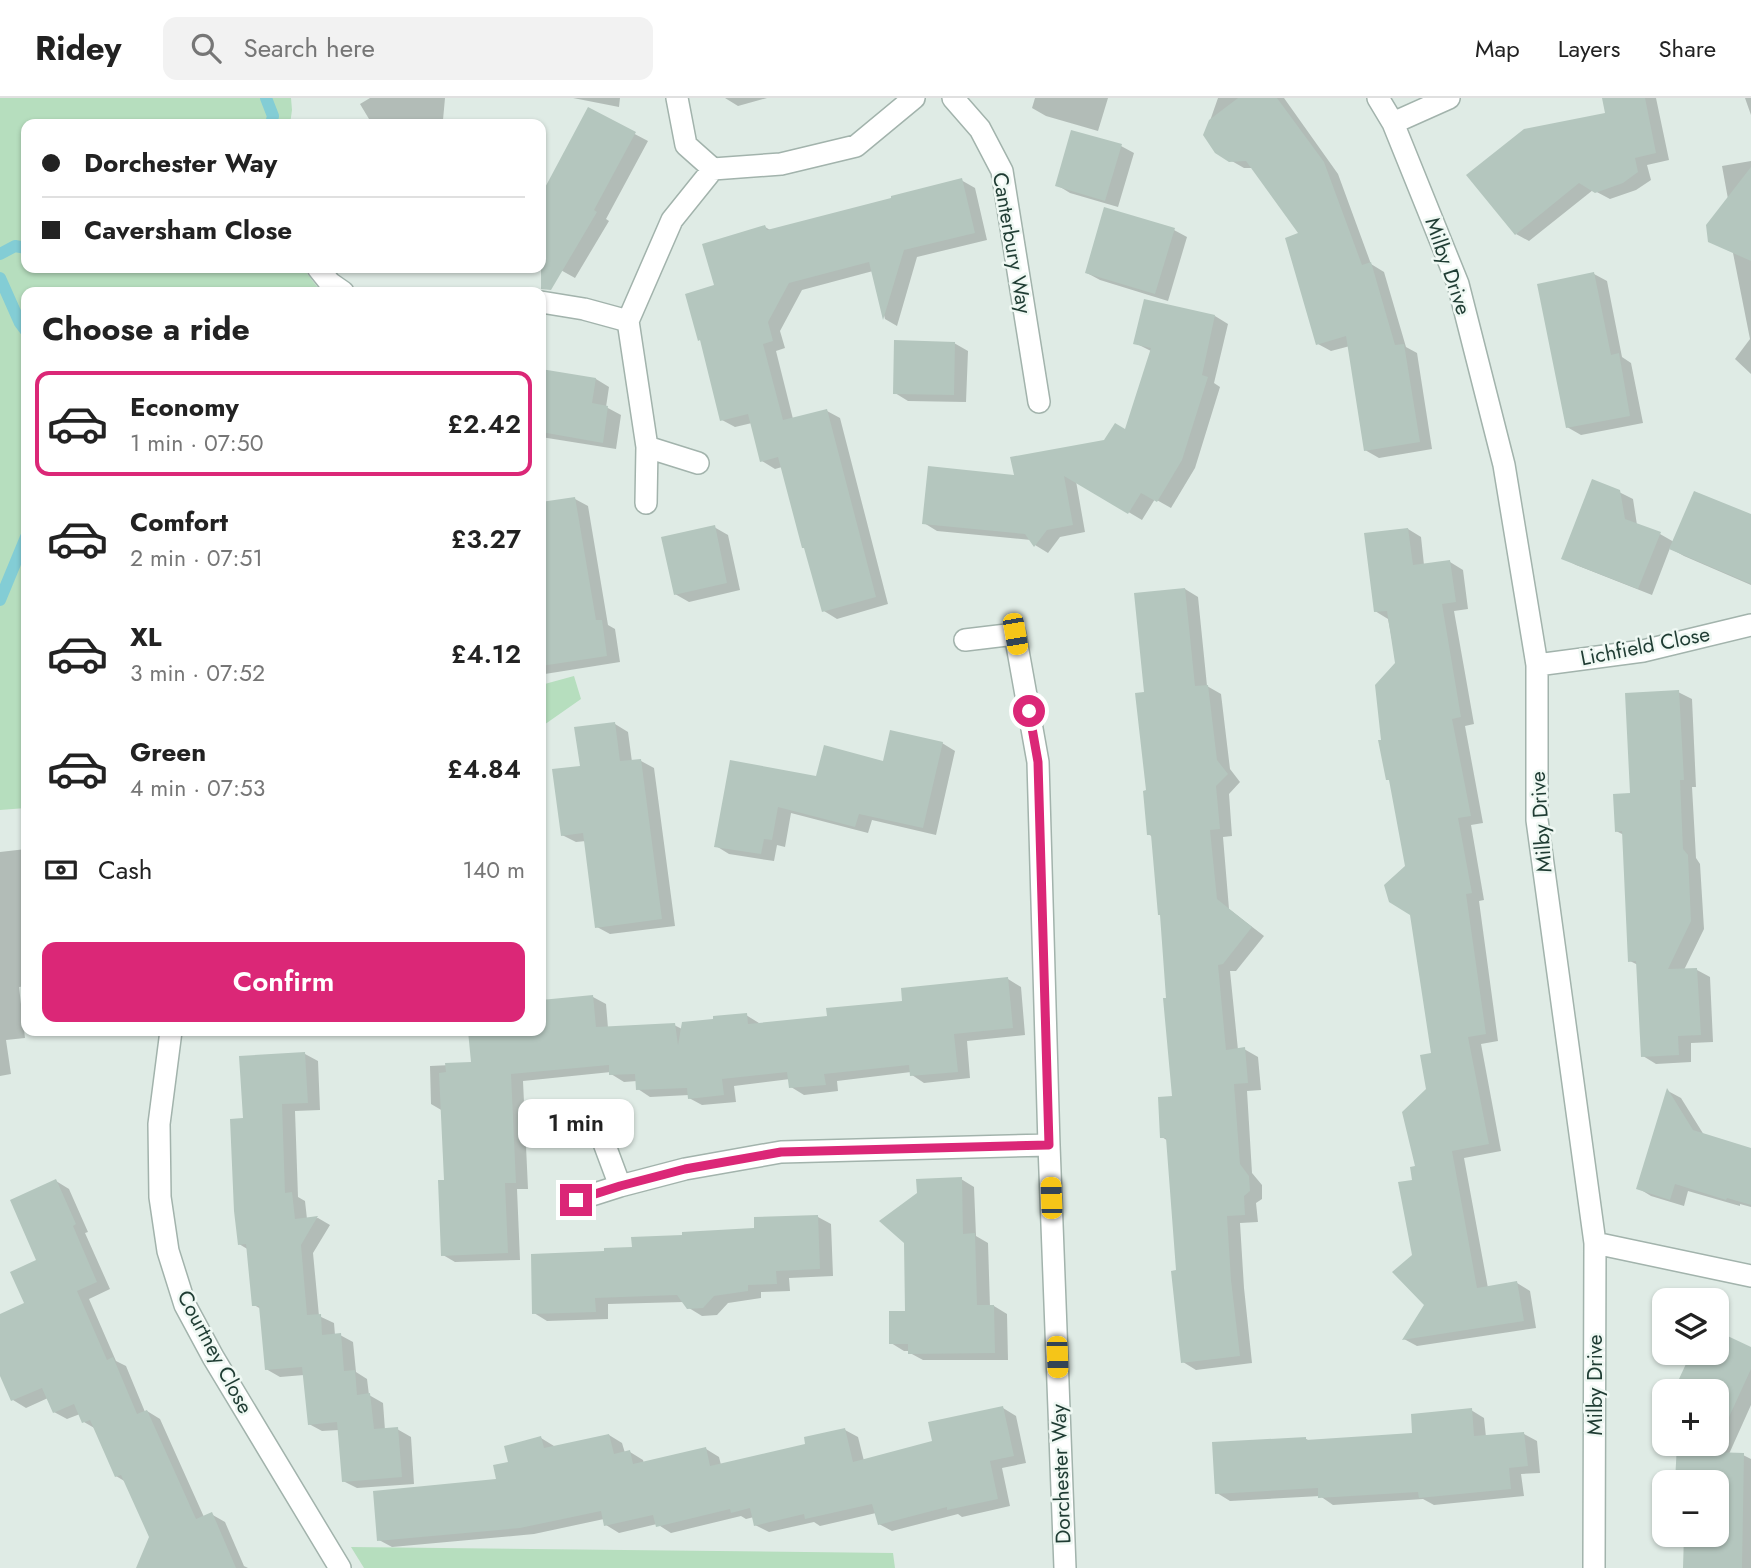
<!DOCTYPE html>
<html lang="en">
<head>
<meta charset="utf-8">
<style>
  :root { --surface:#fff; --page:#f2f2f2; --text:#222; --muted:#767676; --line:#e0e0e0; --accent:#db2777 }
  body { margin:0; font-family:Jost,sans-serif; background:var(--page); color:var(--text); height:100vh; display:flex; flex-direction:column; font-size:26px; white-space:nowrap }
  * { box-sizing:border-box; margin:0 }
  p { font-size:23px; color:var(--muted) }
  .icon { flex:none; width:38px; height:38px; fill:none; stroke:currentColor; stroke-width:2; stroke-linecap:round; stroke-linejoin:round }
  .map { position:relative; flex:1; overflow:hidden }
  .drawer { position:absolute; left:21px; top:189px; width:525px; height:749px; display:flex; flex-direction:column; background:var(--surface); border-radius:14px; box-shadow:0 2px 5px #0004 }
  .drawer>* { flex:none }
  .guide { position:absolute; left:21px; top:21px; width:525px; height:154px; border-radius:14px; box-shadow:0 2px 5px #0004; display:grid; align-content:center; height:154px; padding:0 21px; background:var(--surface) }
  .tools { position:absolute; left:1652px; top:1190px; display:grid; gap:14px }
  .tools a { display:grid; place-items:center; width:77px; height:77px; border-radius:14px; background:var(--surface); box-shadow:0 2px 5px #0004; font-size:35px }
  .end { position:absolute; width:32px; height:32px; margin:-16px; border:9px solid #db2777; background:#fff; box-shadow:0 0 0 4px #fff }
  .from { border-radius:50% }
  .bubble { position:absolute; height:49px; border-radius:14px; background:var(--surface); box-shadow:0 2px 5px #0004; font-size:23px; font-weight:600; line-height:49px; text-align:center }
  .car { position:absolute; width:21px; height:42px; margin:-21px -10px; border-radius:9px; box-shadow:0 0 5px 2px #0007; background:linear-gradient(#f5c518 24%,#345 0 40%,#f5c518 0 76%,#345 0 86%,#f5c518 0) }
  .guide b { display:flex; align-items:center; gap:24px; height:66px; font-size:26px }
  .guide b+b { border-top:2px solid var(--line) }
  .guide i { width:18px; height:18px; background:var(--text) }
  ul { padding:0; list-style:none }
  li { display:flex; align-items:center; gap:21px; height:105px; margin:0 14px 10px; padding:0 7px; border:4px solid transparent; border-radius:14px }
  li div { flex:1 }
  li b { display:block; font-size:26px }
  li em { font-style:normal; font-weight:600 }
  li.selected { border-color:var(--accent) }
  li>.icon { width:63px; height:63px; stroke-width:1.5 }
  h2 { padding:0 21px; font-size:32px; line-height:84px }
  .pay { display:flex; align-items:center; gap:18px; height:77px; padding:0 21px; font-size:26px }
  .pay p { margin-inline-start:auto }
  .cta { display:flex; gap:14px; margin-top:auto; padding:14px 21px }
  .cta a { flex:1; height:80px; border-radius:14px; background:var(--accent); color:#fff; font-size:28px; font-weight:600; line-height:80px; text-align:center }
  header { display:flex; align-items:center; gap:42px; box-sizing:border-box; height:98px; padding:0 35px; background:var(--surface); border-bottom:2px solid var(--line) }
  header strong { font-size:33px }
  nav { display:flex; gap:38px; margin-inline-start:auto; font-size:24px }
  .search { width:490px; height:63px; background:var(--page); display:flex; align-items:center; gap:18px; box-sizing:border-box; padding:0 24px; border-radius:14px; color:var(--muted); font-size:26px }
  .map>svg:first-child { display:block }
</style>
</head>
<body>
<header>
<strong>Ridey</strong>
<div class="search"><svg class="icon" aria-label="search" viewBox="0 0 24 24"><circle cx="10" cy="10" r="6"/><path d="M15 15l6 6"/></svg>Search here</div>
<nav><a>Map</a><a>Layers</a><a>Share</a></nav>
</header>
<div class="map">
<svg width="1751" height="1470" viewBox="0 0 1751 1470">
  <rect width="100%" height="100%" fill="#dfebe5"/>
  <path fill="#b6debe" d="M0,0H291L292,12L290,26H26V170H303L321,194H26V710L0,712Z
    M574,578L581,601L541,629V587Z
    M351,1449L893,1455L895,1470H364Z"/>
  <path fill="#0003" d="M370,0H445L443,22L445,26H372L360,6Z
    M573,0H620L619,9Z
    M725,0H767L738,8Z
    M1035,0H1108L1098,33L1046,18L1032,10Z
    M1218,0H1284L1338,76L1371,166L1384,174L1406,249L1417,255L1432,351L1379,360L1365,352L1350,248L1331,253L1318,246L1301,136L1253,70H1244L1216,54L1205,37Z
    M1604,0H1656L1669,62L1647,67L1651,82L1636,92L1610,101L1593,92L1529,143L1516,136L1607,16Z
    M1745,0H1751V17Z
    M591,13L648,43L606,121L609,123L575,180L541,161V101Z
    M1121,48L1134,55L1118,109L1070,95L1057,87Z
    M1751,63V276L1735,261L1750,241L1733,155L1728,101L1722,68Z
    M961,82L975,90L987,142L917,159L897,228L885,221L873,173L802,192L780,233L785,250L776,253L793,321L827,313L840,320L888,506L837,521L824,513L782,369L775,371L762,363L752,325L735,329L722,322L716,188L765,129L772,133Z
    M1174,132L1187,139L1168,203L1100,182L1087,175Z
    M1594,176L1607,183L1622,259L1631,265L1643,325L1581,337L1567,329Z
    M1215,218L1228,226L1214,285L1220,289L1195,370L1171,410L1155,401L1142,422L1076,383L1085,434L1060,439L1048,455L1035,447L1031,442L937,433L924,425L1016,379L1105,343L1126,333L1151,253L1135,245Z
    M954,245L968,253L966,304L908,303L895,295Z
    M541,273L596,281L609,289L606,309L621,317L616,351L541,339Z
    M1619,394L1633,401L1637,427L1660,436L1674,444L1751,418V487L1684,458L1670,450L1652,497L1576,467L1563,460Z
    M575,401L588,408L608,527L615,531L620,564L545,576L541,574V406Z
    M714,429L728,437L740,492L689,504L675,496Z
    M1408,431L1421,439L1424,467L1450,464L1463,472L1468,511L1454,513L1474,626L1465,628L1483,725L1471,727L1484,802L1479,803L1498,943L1481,946L1501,1053L1464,1060L1488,1190L1517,1185L1530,1193L1536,1230L1417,1248L1404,1241L1426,1207L1414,1157V1083L1433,956L1407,768L1383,643L1397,566L1388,521L1375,513Z
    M1185,491L1198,499L1207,588L1221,596L1230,671L1240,684L1229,696L1232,738L1223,739L1229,811L1264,838L1236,873H1230L1238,952L1244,951L1258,959L1261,992L1247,993L1252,1075L1262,1087V1101L1256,1105L1258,1124L1240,1125L1244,1190L1252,1265L1196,1272L1183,1264L1168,1043L1162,1039L1174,999L1161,817L1153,739L1148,736L1146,596Z
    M1678,594L1692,601L1696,689H1692L1696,760L1700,766L1704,831L1684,872H1697L1710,879L1713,944L1691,945V964L1656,966L1643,958L1638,867L1630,863L1624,737L1616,733Z
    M615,626L628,634L632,664L641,663L654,670L675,828L610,836L597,829L586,743L576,744L562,737L582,669Z
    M942,645L955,653L936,737L872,722L868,735L791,715L785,749L777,747L774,763L729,756L716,748L817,680L885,665Z
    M26,751V888L19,889L25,940L6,942L11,976L0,978V754Z
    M1008,881L1021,889L1025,937L967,943L970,980L924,985L912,977L911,974L837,983L838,993L804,997L791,989L790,981L734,988L736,1004L702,1007L689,1000V997L650,999L638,991L637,983L624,984L611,976V974L523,983L528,1091H517L520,1162L455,1164L443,1157L446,1084L443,1013L431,1006L430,968L472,966L470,933H541V904L593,899L606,906L608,930L674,927L682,931L746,917L759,925V927L829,920Z
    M305,956L318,963L320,1012L295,1013L298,1099L305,1103L307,1121L318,1120L330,1127L313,1155L319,1218L334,1225L335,1237H340L353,1244L356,1274L367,1281L369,1297L383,1305L385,1332L397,1331L411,1339L414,1386L357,1390L343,1383L339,1332L322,1333L309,1326L304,1277L280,1279L266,1271L261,1211L254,1207L249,1152L239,1146L245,1022Z
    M1668,993L1681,1000L1704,1037L1751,1052V1109L1740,1106V1108L1688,1093L1684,1108L1651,1098L1638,1090Z
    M961,1081L974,1089L976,1138L988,1145L990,1209L994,1208L1007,1216L1008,1262H923L910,1255V1253H904L891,1245L907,1215Z
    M56,1083L69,1091L88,1134L85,1135L110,1191L89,1201L116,1263L126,1268L145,1314L147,1313L160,1321L204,1419L211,1416L225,1424L244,1468L248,1470H154L151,1438L126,1384L116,1378L96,1331L84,1324L80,1316L67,1321L54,1314L48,1300L26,1310L13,1302L0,1274V1218L27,1206L39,1163Z
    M818,1119L831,1126L833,1178L789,1180L790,1193L761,1194V1200L728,1205L717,1217L702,1218L689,1210L684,1204L608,1206V1221L547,1223L534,1215L606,1155L633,1151L684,1138L756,1131Z
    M1717,1235L1751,1251V1307L1729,1356L1743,1357L1751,1361V1470H1685V1444L1675,1438V1437H1717V1384H1677L1679,1346H1717V1293H1676L1693,1255H1717Z
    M1003,1310L1016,1318L1026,1365L1002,1370L1010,1408L962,1419L958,1416L892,1433L879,1426L876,1415L820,1428L814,1424L769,1434L755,1427L754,1419L746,1421L741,1418L671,1435L657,1426L619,1435L606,1427L604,1421L534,1436L392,1449L379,1442L499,1383L510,1365L541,1340L554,1348L555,1350L609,1337L622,1345L625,1355L630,1354L643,1362L644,1366L706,1351L719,1359L721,1367L808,1347L845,1332L858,1339L864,1363L934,1345Z
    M1471,1312L1484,1320L1486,1339L1524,1336L1537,1343L1540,1375L1521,1376L1524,1398L1434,1407L1423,1401L1333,1407L1320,1398L1230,1403L1217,1395L1306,1341L1310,1343L1414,1337Z"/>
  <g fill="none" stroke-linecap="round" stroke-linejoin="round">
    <path stroke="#83cdd5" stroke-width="12" d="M266,0L273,18L271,26
      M0,156L15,148L26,150
      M0,180L20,225L26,233
      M0,502L26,439"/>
  </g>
  <path fill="#b4c6be" d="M1238,0H1277L1324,64L1362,167L1371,164L1395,247L1404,246L1420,344L1364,353L1346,238L1316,247L1285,140L1298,135L1246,63L1229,64L1215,55L1203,37L1209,22Z
    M1602,0H1645L1656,55L1635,60L1638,74L1623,85L1595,95L1579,85L1515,137L1466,77L1524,31L1605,15Z
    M588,9L636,34L594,112L597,114L551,192L541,191V97Z
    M1071,32L1122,46L1105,103L1055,88Z
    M1751,69V163L1708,144L1706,127Z
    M962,80L975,135L904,152L883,222L869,164L789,185L768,224L773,243L763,246L783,322L827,311L876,499L822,514L804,450H802L778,359L760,364L748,316L720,323L700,242L698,243L685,196L714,187L702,146L765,127L767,132L891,100V98Z
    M1104,109L1175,130L1155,196L1085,175Z
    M1594,174L1611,257L1619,255L1630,318L1566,330L1537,186Z
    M1144,201L1215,217L1202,277L1208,279L1182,362L1157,404L1141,395L1128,416L1064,378L1073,427L1047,432L1034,449L1025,436L922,426L928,368L1014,377L1010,359L1104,342L1115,325L1125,331L1151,250L1133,246Z
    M894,242L955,244L954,297L893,296Z
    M541,271L596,280L592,305L608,308L603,345L541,334Z
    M1592,381L1620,392L1625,421L1661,434L1638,491L1561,461Z
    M1694,393L1751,416V486L1669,451Z
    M575,399L596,522H602L607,558L541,568V404Z
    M715,427L727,485L674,497L661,439Z
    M1408,430L1413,467L1450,462L1456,504L1442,506L1461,619L1452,621L1471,718L1458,720L1472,795L1466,796L1486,936L1468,939L1489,1046L1452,1053L1477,1190L1517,1183L1524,1223L1402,1242L1424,1207L1392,1174L1412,1157L1398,1084L1412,1082L1410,1069L1415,1068L1402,1014L1426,991L1420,957L1431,955L1410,817L1389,804L1384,787L1405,768L1389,682H1386L1378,642H1381L1375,587L1395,565L1387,513L1374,514L1364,435Z
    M1185,490L1195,588L1208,587L1217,662L1228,676L1216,688L1220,731L1210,732L1217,801L1252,829L1223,866L1218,867L1226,952L1245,949L1248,985L1234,986L1240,1066L1249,1078L1250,1093L1244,1098L1245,1117L1227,1118L1231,1182L1240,1258L1181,1265L1171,1173L1176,1172L1166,1040H1160L1158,999L1172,998L1163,900H1166L1160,817H1158L1151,737H1147L1143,693L1146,692L1135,595L1144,594L1134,495Z
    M1679,592L1684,682H1680L1683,751L1688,757L1691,823L1668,871L1697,870L1701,937L1678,938L1679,957L1641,959L1636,863L1628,864L1622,733L1615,734L1613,696L1630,695L1625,595Z
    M615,624L620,663L641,661L662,821L595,830L583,735L561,738L552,671L580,668L574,629Z
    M890,632L943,644L923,730L859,716L855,729L778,709L772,742L764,741L761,756L714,749L730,662L816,678L824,647L883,663Z
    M1008,879L1013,930L954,936L958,974L910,978L909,967L824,976L826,987L789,990L787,974L722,981L724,997L688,1001L687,990L636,992L635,976L609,977V967L511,976L516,1085H505L508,1155L441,1158L438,1082H444L439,975L446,974L445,965L471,964L468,933H541V902L593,897L596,929L675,925L678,947L682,924L713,921V918L747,915L748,926L827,918L826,910L902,903L901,890Z
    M305,954L308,1005L282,1006L285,1095L292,1094L295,1121L318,1118L301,1147L307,1217L321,1216L322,1237L341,1235L344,1273L355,1272L357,1297L370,1295L374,1331L398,1329L402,1379L342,1384L337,1324L308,1327L302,1269L265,1272L259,1208H252L246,1146L238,1147L234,1113L230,1021L243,1020L239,958Z
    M1667,990L1693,1032L1751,1050V1107L1727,1100L1726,1102L1675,1086L1670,1102L1636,1091Z
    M962,1079L963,1136L975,1135L977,1207H994L995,1255L908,1256V1246H889V1213H905L904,1145L879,1123L917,1095L916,1081Z
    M56,1081L76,1126L73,1128L97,1184L77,1193L107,1262L113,1259L137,1316L147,1312L196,1421L212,1414L236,1470H136L149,1439L121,1377L115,1379L90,1322L82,1325L74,1306L53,1315L42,1290L11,1303L0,1278V1216L24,1205L10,1174L36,1162L10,1102Z
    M818,1117L820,1171L776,1173L777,1186L748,1187V1193L714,1198L703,1210L687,1211L677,1197L595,1200L596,1214L532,1216L531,1156L604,1153V1150L632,1149L631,1139L682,1137V1134L754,1130V1119Z
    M1717,1233L1751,1249V1271L1713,1354L1744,1355L1742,1470H1683L1684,1437H1717V1384H1675L1677,1346H1717V1293H1679V1281L1691,1255H1717Z
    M1003,1308L1014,1358L990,1363L998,1401L947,1412V1409L878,1427L872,1406L805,1421L804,1416L754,1428L750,1410L731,1415L730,1411L656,1429L653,1417L604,1428L601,1413L520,1430L377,1443L373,1393L496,1381L493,1367L508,1364L504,1348L541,1338L544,1350L609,1336L614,1356L630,1352L633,1366L706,1349L710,1368L805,1346L804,1339L845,1330L853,1364L932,1343L928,1324Z
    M1472,1310L1474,1338L1524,1334L1528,1368L1509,1370L1511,1391L1419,1400L1418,1394L1318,1400V1390L1215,1396L1212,1344L1306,1339V1342L1412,1335L1411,1316Z"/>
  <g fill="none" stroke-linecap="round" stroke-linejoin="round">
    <defs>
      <path id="minor" d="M677,0L686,47L713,71
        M953,0L980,31L1002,73L1039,304
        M1378,0L1393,25L1458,186L1504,367L1537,567V722L1595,1145L1594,1470
        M1393,25L1449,0
        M318,170L330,185L343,194
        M541,204L584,211L628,223L672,122L713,71L781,66L856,48L914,0
        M628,223L647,349
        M646,405L647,349L698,365
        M965,542L1015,536L1038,664L1049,1047L1065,1470
        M1537,567L1643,553L1751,527
        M171,933L159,1026L160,1099L168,1153L185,1207L213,1259L340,1470
        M601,1037L620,1088
        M576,1102L620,1088L685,1071L781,1054L1049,1047
        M1595,1145L1751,1178"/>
    </defs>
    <use href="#minor" stroke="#a2b3ac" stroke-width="24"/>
    <use href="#minor" stroke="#fff" stroke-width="21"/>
  </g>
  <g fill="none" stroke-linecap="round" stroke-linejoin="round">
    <path stroke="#db2777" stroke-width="9" d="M576,1102L620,1088L685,1071L781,1054L1049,1047L1038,664L1029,613"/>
  </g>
  <g text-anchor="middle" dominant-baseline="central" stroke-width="5" stroke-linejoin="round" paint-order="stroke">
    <g font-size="21" fill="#1f3c33" stroke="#eff8f3">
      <text transform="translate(1012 145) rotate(80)">Canterbury Way</text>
      <text transform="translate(1448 168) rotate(71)">Milby Drive</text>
      <text transform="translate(1645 548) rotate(-11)">Lichfield Close</text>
      <text transform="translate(1541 724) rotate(-94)">Milby Drive</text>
      <text transform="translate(215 1254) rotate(62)">Courtney Close</text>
      <text transform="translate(1595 1287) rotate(-90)">Milby Drive</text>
      <text transform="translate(1061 1376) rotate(-92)">Dorchester Way</text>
    </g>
  </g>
</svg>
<div class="tools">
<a><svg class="icon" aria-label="layers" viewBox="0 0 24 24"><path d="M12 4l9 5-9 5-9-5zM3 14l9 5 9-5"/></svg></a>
<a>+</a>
<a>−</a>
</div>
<i class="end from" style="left:1029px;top:613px"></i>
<i class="end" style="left:576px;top:1102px"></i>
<div class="bubble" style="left:518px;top:1001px;width:116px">1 min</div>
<i class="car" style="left:1015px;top:536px;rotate:170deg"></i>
<i class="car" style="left:1051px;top:1100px;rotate:358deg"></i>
<i class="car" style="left:1057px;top:1259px;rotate:178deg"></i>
<div class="guide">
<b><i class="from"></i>Dorchester Way</b>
<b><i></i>Caversham Close</b>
</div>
<section class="drawer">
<h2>Choose a ride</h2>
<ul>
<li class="selected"><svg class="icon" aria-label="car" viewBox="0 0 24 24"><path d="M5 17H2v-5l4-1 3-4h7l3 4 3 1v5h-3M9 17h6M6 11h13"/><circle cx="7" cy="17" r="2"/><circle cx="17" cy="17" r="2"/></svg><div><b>Economy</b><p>1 min · 07:50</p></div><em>£2.42</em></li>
<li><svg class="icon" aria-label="car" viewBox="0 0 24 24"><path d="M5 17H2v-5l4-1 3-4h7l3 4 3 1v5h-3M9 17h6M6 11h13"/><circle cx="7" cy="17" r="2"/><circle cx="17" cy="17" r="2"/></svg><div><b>Comfort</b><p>2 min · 07:51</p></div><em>£3.27</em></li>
<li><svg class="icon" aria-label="car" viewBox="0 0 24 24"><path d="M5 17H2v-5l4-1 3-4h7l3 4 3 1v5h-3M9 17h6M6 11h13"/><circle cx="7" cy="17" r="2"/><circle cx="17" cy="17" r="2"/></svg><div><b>XL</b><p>3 min · 07:52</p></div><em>£4.12</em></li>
<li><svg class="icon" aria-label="car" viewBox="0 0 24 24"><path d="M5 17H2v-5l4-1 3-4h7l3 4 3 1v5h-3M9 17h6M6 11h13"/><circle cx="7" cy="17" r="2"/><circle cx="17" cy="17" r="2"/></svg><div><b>Green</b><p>4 min · 07:53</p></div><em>£4.84</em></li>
</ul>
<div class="pay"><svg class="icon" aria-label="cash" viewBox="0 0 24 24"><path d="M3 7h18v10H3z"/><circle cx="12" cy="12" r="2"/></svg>Cash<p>140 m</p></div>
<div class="cta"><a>Confirm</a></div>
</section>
</div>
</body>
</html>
